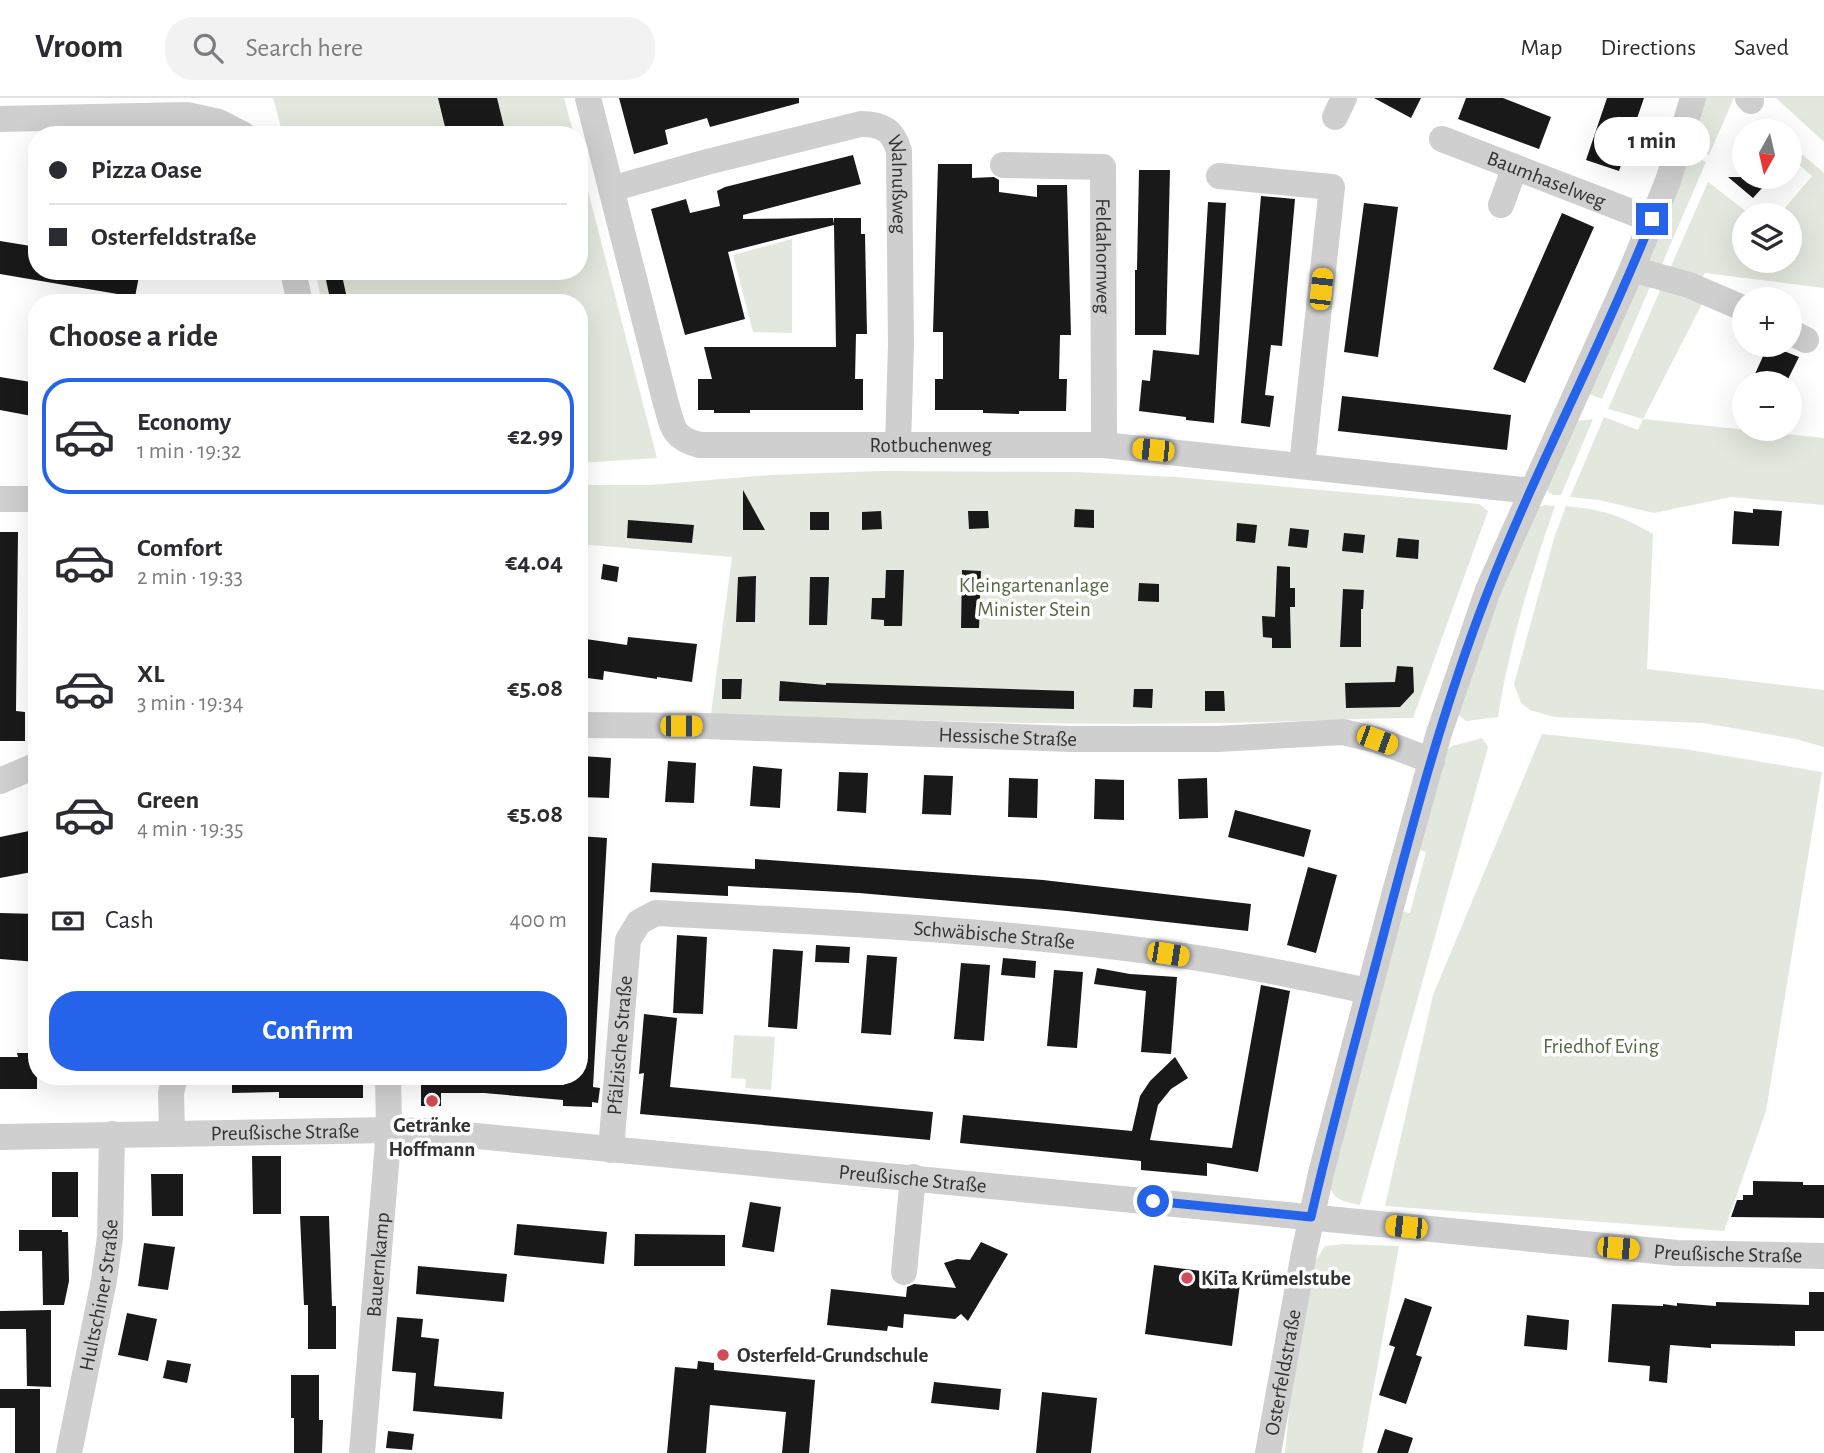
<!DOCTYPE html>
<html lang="en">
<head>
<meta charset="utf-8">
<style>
  :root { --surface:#fff; --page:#f2f2f3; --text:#2b2b33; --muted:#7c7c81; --line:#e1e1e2; --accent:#2563eb }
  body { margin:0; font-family:"Alegreya Sans",sans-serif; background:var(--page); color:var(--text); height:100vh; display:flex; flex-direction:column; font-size:26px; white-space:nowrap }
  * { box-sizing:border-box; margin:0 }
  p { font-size:23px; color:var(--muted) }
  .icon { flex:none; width:38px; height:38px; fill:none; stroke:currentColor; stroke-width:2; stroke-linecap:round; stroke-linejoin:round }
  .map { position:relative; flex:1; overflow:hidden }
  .panel { position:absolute; left:28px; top:196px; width:560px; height:791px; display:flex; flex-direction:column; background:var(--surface); border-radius:28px; box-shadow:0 7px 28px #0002 }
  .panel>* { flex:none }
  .top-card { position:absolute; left:28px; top:28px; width:560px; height:154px; border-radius:28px; box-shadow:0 7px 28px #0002; display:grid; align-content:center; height:154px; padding:0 21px; background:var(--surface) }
  .needle { width:46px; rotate:188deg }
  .buttons { position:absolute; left:1732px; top:21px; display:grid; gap:14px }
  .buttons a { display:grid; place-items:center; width:70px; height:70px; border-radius:50%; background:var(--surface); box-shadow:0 7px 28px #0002; font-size:35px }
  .end { position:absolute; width:32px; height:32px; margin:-16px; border:9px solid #2563eb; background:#fff; box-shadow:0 0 0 4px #fff }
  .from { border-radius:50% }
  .bubble { position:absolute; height:49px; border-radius:24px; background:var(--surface); box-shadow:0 7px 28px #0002; font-size:23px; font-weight:700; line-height:49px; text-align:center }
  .car { position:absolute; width:21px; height:42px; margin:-21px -10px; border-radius:9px; box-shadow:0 0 5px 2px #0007; background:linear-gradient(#f5c518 24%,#345 0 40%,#f5c518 0 76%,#345 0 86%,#f5c518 0) }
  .top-card b { display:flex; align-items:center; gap:24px; height:66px; font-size:26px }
  .top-card b+b { border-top:2px solid var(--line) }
  .top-card i { width:18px; height:18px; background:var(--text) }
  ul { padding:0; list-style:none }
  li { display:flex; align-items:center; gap:21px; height:116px; margin:0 14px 10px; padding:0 7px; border:4px solid transparent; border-radius:28px }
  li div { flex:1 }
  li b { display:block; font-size:26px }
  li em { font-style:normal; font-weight:700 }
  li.current { border-color:var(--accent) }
  li>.icon { width:63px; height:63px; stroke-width:1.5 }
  h2 { padding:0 21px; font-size:32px; line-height:84px }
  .pay { display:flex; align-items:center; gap:18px; height:77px; padding:0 21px; font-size:26px }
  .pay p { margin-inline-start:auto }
  .action { display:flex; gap:14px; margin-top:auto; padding:14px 21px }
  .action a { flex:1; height:80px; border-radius:28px; background:var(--accent); color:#fff; font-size:28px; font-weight:700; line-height:80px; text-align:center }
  header { display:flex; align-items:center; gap:42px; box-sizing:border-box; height:98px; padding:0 35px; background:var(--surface); border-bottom:2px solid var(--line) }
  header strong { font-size:33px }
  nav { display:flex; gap:38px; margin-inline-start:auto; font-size:24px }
  .search { width:490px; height:63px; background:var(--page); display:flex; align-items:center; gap:18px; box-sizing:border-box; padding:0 24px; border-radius:28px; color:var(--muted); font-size:26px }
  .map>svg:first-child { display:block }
</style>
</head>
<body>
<header>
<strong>Vroom</strong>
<div class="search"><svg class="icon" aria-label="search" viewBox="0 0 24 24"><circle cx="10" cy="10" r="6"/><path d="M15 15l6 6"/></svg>Search here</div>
<nav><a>Map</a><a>Directions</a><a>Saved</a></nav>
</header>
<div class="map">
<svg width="1824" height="1355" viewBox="0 0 1824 1355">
  <rect width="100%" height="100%" fill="#fff"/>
  <path fill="#e2e8dd" d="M273,0H564L574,37H283Z
    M1705,0H1734L1709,57L1690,49Z
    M1776,0H1824V44Z
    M1790,46L1824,75V190L1705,175L1700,183L1668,175L1708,84L1751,117H1745V163H1790V117H1779L1812,78L1790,59Z
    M1688,56L1706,64L1659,173L1647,164Z
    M579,58L657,360L579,365V205H322L315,173H579Z
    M792,141V235L753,234L733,157Z
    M1652,184L1602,301L1589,296L1638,185Z
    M1663,186L1705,200L1643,321L1824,340V407L1731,399L1654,415L1599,402L1570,399L1604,319L1638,332L1643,321L1608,311Z
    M1593,321L1561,397H1553L1545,391L1576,323Z
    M880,373L1076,374L1175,379L1479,406L1488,413L1413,620C1346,620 1278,625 1211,625C1044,628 878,621 711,616L732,459L579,446V387H650L770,377Z
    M1545,407L1555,408C1531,477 1509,547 1498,619L1466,623L1457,615L1499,497L1536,410Z
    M1566,408C1604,412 1620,417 1653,436L1647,571L1824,592V649L1796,641L1703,625L1554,619L1530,612L1521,605L1514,586L1555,437Z
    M1542,636L1684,651L1822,674L1766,1013L1724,1133L1385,1108L1433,897Z
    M1482,640L1488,649L1360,1107C1347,1104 1334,1103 1330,1089L1400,813L1410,815L1426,754L1417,751L1447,652L1452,648Z
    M734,937L775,939L771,992L745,990L746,981L731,980Z
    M1343,1146L1399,1148L1362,1355H1285L1290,1304L1314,1165L1325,1148Z"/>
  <path fill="#191919" d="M438,0H497L506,37H447Z
    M619,0H799V5L710,29L707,20L665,32L668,46L634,56Z
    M1374,0H1421L1411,20Z
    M1466,0H1503L1551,19L1539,51L1458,21Z
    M1607,0H1644L1619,73L1586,62Z
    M853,57L861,86L743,117V121L833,120L834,126V120H861V136H865L867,236H856L855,281H863V312H750V315H714V312H698V281H712L704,249H836L834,127L728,154L745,221L685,237L651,111L686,101L690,115L720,108L717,93L725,89Z
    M938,66H972V80L994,79L999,82V94L1037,99V87H1067L1071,237H1060L1059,281H1067L1066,313H1019V316L983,315V312H935V281H943V234H933Z
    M1139,72H1170L1166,237H1135V172H1137Z
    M1728,79H1772L1753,100Z
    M1261,98L1295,101L1282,248L1271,247L1265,297L1274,298L1270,329L1241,325Z
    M1208,104L1226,105L1214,325L1186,322V319L1139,313L1142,282L1150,283L1153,252L1199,257Z
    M1364,105L1398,109L1378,259L1344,254Z
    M1562,115L1594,129L1525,285L1493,271Z
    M0,143L37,149V173H140L135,199L0,176Z
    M324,173H341L348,205H331Z
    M1768,247L1799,259L1786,285H1751Z
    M0,279L37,285V319L0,312Z
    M1342,298L1511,317L1507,352L1338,333Z
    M743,392L765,432H743Z
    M1075,411L1094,412V430L1074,429Z
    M1753,411L1782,413L1779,448L1732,446L1734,413L1753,415Z
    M881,413L882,431L862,432V414Z
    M968,413H988L989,430L969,431Z
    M810,414H829V432H810Z
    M628,422L694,427L692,445L627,440Z
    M1237,425L1257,427L1255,445L1236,443Z
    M1290,430L1309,432L1307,450L1288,448Z
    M0,434H18L16,613L25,614V643H0Z
    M1344,435L1365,437L1363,455L1342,453Z
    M1398,440L1419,442L1418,461L1396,459Z
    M603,466L619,469L617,484L601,481Z
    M1277,468L1290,469V490H1295V509H1290L1291,550H1272V540L1263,539L1262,518L1275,519Z
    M886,472H904L902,528H884V522L871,521L872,500H885Z
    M962,472L981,473L979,530H961Z
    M756,478L755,524H736L738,479Z
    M810,479H829L827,527H809Z
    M1139,485L1159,486V504L1138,503Z
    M1343,491L1364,492L1363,511H1361V549H1340Z
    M628,539L697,546L692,584L657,579V581L604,573L603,582L579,579V540L627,547Z
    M1397,568L1413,569L1414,594L1400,609L1346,610L1345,585L1395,584Z
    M722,581H742L741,601H722Z
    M780,583L826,587V585L1074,593V611L779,603Z
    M1134,591H1153L1152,610L1133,609Z
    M1205,593H1224L1225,613H1205Z
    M582,658L611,660L609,700L579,699Z
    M668,663L696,665L694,705L665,704Z
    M753,668L782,671L780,710L750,708Z
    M839,674L868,675L866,715L837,713Z
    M924,677L953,678L951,717L922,716Z
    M1009,680L1038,681L1037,720L1008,719Z
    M1207,680L1208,720L1179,721L1178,681Z
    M1095,681L1124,682V722L1094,721Z
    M1235,712L1311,732L1304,759L1228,739Z
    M34,732L37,749V773L0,780V739Z
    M579,738L607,740L593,989L600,990L598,1005L592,1004V1009L563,1008V1002L484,995H441V1008H421V978H497V981L564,987V978H579Z
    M755,761L1043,782L1251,806L1248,833L1067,813L859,795L728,788V798L650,794L652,765L755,771Z
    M1308,769L1337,777L1316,855L1287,847Z
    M0,815L37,816V864L0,861Z
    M677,837L707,839L703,916L673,915Z
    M816,847L850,849L849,865L815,864Z
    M773,851L803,853L797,931L768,929Z
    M867,857L897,859L891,937L861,935Z
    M1003,860L1036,863L1035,880L1001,877Z
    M961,865L990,867L984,943L954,941Z
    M1097,870L1130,876L1177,879L1171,956L1141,954L1146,893L1094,886Z
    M1054,872L1083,874L1077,950L1047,948Z
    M1261,887L1290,893L1258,1074L1207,1065V1078L1141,1072V1063L960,1045L963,1017L1132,1033L1140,998L1150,983L1175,959L1188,980L1171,991L1158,1007L1150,1042L1232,1050Z
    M644,916L677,920L670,989L933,1014L930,1042L640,1016L644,975L639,976Z
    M17,955H37V991H0V959H18Z
    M232,978H363V1000H279V994L232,995Z
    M252,1058H281V1116H253Z
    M52,1074H78V1119H52Z
    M151,1076H183V1118H152Z
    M1753,1083L1803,1084V1087H1824V1120L1731,1119L1737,1102H1743V1097H1753Z
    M750,1104L781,1109L774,1154L742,1149Z
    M300,1118H329L332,1208H336V1251H308V1207H304Z
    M517,1126L607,1134L604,1166L514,1157Z
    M19,1132H62V1134H68L69,1183L64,1207H43L42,1153H19Z
    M635,1136L725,1137V1168H634Z
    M981,1144L1008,1156L968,1223L961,1216L955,1221L904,1216L903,1230L888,1228L887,1233L827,1227L831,1191L906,1199L907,1189L914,1186L956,1190L944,1165L957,1161L970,1162Z
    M144,1145L175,1149L168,1192L138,1188Z
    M1154,1167L1241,1178L1232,1248L1145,1236Z
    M418,1168L507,1176L504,1204L416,1196Z
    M1809,1194H1824V1233H1795V1248L1711,1246V1250L1670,1247L1667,1285L1649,1283L1650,1268L1608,1264L1612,1206L1663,1208V1206L1677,1208V1205L1716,1208V1204L1809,1207Z
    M1405,1200L1432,1209L1416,1257L1422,1259L1406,1306L1379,1297L1395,1249L1389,1247Z
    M51,1212V1289L27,1288L26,1231H0V1213Z
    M127,1215L157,1221L148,1263L118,1257Z
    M1527,1217L1569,1222L1567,1252L1524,1248Z
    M397,1219L423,1221L421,1239L439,1241L434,1288L504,1294L502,1321L413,1313L416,1275L392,1273Z
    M167,1262L191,1266L187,1285L163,1280Z
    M698,1263L714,1265V1272L815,1282L809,1355H782L786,1314L710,1307L706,1355H667L675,1269L697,1271Z
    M291,1277H319V1322H323L322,1355H294V1320H291Z
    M934,1284L1001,1291L999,1312L931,1305Z
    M0,1291H40V1355H15V1310H0Z
    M1042,1294L1097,1300L1091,1355H1036Z
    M1385,1331L1413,1340L1408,1355H1377Z
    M388,1333L414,1336L412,1352L386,1350Z"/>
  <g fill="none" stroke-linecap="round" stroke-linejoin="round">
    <g stroke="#cfcfcf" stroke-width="26">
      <path id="s1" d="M588,0L665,302C673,328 671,340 700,347H1104L1532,393"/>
      <path d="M1748,0L1751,3"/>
      <path d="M1335,19L1344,0"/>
      <path d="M0,21L187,17L219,24L244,37"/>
      <path id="s2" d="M1442,41L1652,122"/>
      <path id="s3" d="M1003,67L1103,69L1104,347"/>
      <path d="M1219,78L1332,89L1302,367"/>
      <path id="s4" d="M611,91L707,64L861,26C882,26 893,32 899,53L901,247L898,347"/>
      <path d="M1501,107L1515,69"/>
      <path d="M1632,171L1689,187L1745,211"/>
      <path d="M293,173L300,205"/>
      <path d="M1790,234L1806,242"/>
      <path d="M0,401H37"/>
      <path id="s5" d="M579,627L704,628L1071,641H1217L1343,634L1377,642L1432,663"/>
      <path d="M0,683L37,667"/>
      <path d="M172,1035L171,995L175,978"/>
      <path id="s6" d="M0,1039L389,1032L425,1033L1677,1155L1824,1158"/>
      <path id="s7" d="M611,1052L628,842L639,824L656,815C827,824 1000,832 1170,856C1237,865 1302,879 1368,893"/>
      <path d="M904,1174L913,1079"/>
      <path id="s8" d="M69,1355L104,1182L110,1139L112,1036"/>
      <path id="s9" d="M362,1355L389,1032L388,978"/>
      <path id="s10" d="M1268,1355L1304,1155L1321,1075L1395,794L1439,635L1488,492L1632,171L1668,83L1693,0"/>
    </g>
  </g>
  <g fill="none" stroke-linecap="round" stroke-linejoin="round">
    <path stroke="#2563eb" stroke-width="9" d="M1153,1103L1311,1119C1332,1027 1357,937 1381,846C1412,728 1443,609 1487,496C1536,369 1602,248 1652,121"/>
  </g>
  <g fill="#d14d56" stroke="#fff" stroke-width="2.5">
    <circle cx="432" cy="1003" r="7"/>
    <circle cx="1187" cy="1180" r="7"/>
    <circle cx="723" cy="1257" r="7"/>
  </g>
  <g text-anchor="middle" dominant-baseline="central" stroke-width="7" stroke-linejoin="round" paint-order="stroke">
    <g font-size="21" fill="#323232" stroke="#fff">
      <text stroke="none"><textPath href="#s2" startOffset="112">Baumhaselweg</textPath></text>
      <text stroke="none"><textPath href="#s4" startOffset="343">Walnußweg</textPath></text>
      <text stroke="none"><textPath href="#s3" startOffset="189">Feldahornweg</textPath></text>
      <text stroke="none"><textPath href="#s1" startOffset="604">Rotbuchenweg</textPath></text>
      <text stroke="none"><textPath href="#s5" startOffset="429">Hessische Straße</textPath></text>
      <text stroke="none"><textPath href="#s7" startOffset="590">Schwäbische Straße</textPath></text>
      <text stroke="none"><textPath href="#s7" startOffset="105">Pfälzische Straße</textPath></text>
      <text stroke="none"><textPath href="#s6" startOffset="285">Preußische Straße</textPath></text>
      <text stroke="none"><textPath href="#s6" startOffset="915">Preußische Straße</textPath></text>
      <text stroke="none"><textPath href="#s6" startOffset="1734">Preußische Straße</textPath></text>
      <text stroke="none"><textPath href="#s9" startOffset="189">Bauernkamp</textPath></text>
      <text stroke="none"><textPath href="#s8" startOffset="161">Hultschiner Straße</textPath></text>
      <text stroke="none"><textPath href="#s10" startOffset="82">Osterfeldstraße</textPath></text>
    </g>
    <g font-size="21" fill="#556944" stroke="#fff">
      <text x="1034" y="487">Kleingartenanlage<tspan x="1034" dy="24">Minister Stein</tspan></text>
      <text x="1601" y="948">Friedhof Eving</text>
    </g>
    <g font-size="21" font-weight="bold" fill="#323232" stroke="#fff" text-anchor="start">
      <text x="432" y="1027" text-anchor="middle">Getränke<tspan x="432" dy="24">Hoffmann</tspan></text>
      <text x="1201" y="1180">KiTa Krümelstube</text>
      <text x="737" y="1257">Osterfeld-Grundschule</text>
    </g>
  </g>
</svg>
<div class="buttons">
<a><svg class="needle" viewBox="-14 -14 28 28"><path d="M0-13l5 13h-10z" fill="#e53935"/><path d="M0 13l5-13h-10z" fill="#7c7c81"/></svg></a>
<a><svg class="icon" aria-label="layers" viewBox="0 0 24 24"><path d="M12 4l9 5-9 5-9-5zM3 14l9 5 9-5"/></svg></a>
<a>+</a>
<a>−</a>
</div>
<i class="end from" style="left:1153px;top:1103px"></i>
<i class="end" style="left:1652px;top:121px"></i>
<div class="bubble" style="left:1594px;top:19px;width:116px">1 min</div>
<i class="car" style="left:1321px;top:191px;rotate:6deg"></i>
<i class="car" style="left:1153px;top:352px;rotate:276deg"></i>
<i class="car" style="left:681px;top:628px;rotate:90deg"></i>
<i class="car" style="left:1377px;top:642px;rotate:110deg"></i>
<i class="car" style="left:1168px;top:856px;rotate:99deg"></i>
<i class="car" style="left:1406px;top:1129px;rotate:276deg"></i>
<i class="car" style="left:1618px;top:1150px;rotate:95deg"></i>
<div class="top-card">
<b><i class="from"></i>Pizza Oase</b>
<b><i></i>Osterfeldstraße</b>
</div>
<section class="panel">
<h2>Choose a ride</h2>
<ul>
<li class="current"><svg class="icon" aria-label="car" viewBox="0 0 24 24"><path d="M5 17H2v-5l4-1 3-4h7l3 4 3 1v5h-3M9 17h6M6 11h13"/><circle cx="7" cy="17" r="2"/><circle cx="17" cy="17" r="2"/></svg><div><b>Economy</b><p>1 min · 19:32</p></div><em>€2.99</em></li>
<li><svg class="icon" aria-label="car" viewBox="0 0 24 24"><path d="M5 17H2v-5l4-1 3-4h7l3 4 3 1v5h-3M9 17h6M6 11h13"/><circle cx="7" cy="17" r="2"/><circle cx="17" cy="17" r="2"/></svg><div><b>Comfort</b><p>2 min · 19:33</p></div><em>€4.04</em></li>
<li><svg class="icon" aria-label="car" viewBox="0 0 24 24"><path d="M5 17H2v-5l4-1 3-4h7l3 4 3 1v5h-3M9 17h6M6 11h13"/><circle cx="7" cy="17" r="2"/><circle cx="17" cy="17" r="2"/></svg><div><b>XL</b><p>3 min · 19:34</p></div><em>€5.08</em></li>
<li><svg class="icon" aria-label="car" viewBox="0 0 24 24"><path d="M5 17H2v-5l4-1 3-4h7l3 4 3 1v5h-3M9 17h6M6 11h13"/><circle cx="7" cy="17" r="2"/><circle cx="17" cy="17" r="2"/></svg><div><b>Green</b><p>4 min · 19:35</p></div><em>€5.08</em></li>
</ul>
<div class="pay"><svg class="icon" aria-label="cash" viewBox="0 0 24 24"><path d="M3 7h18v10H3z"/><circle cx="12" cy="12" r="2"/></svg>Cash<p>400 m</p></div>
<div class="action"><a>Confirm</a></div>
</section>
</div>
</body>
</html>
